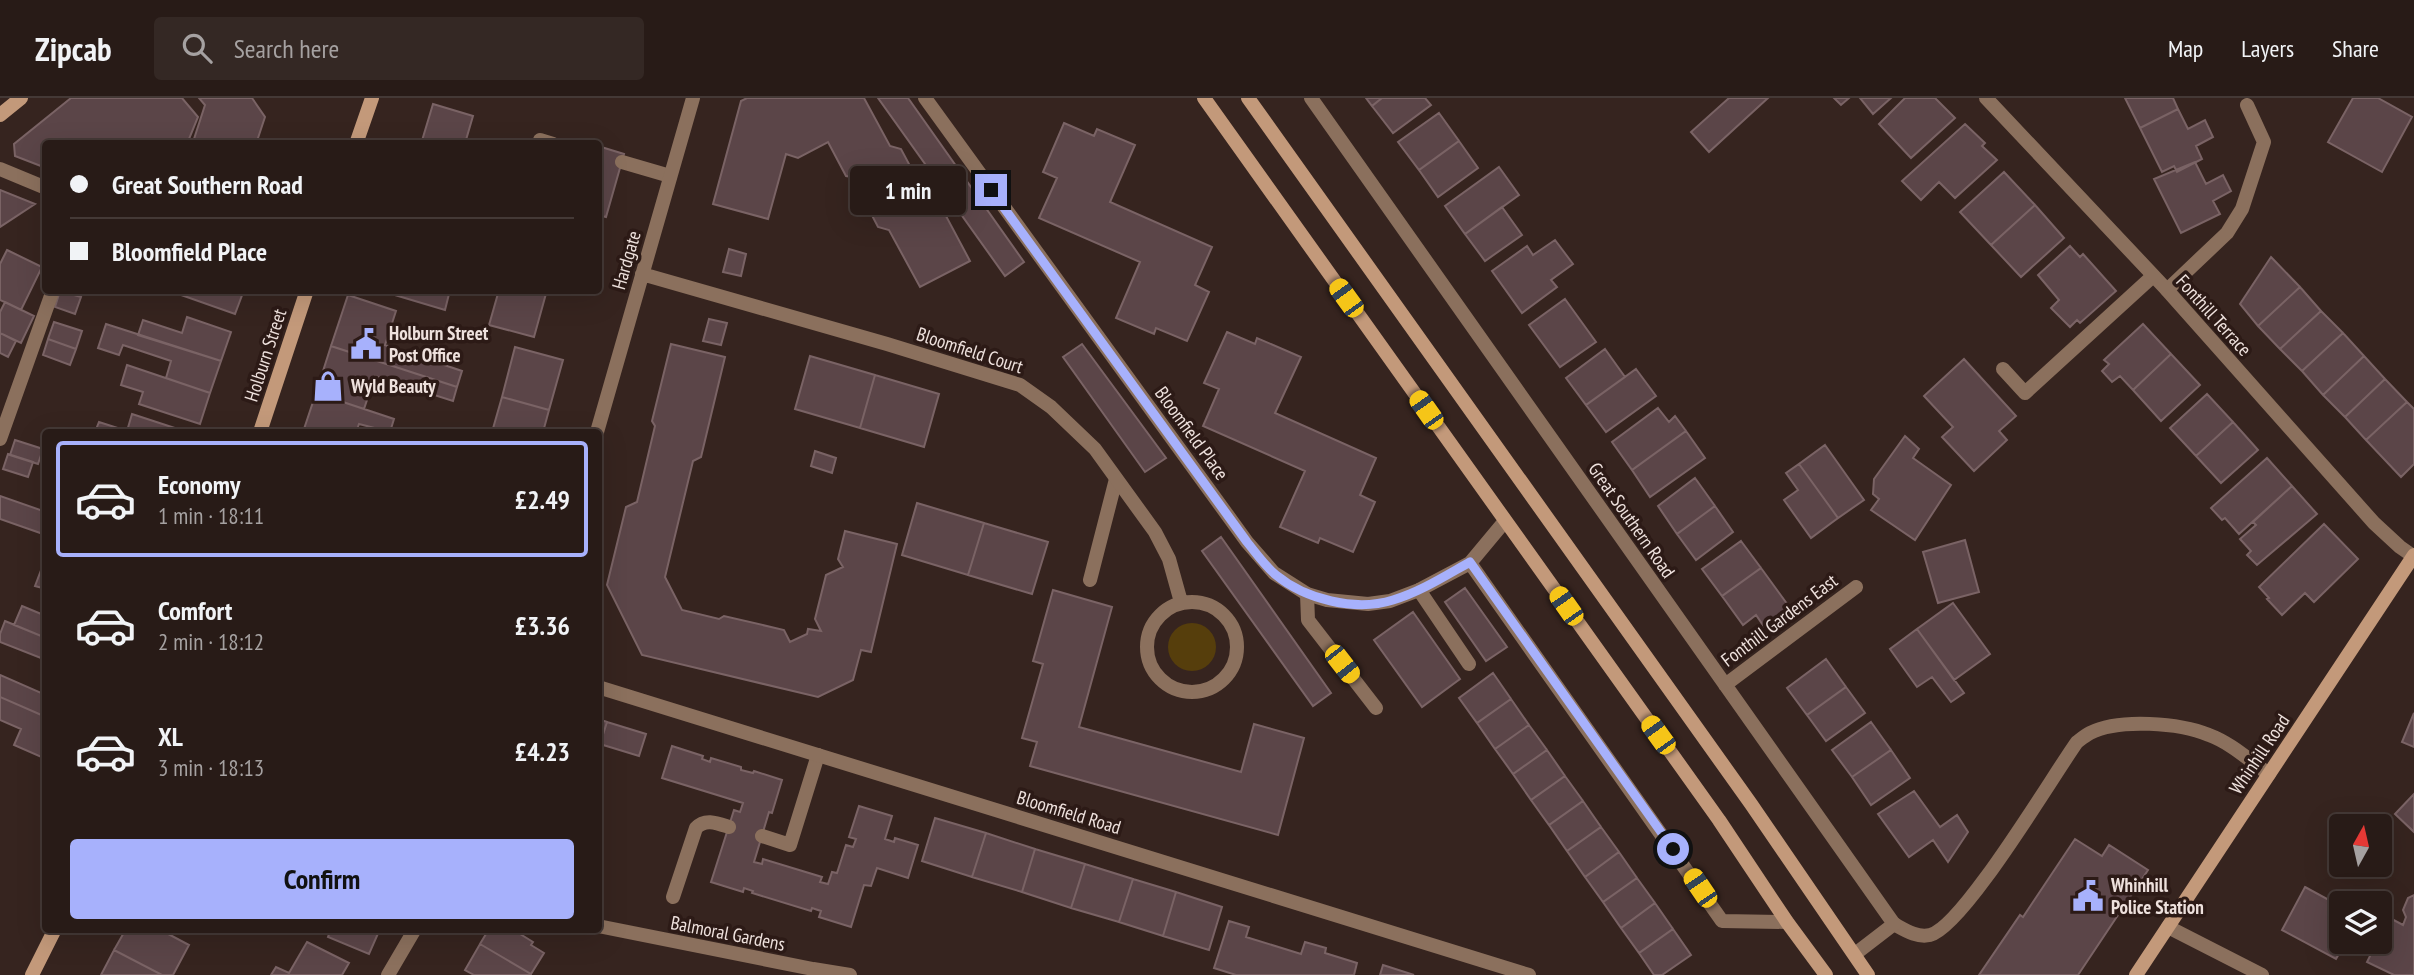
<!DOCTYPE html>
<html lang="en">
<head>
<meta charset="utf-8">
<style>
  :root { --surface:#281b17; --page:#342824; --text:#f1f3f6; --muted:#a5a1a1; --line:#443936; --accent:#a7b1fc }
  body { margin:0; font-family:"PT Sans Narrow",sans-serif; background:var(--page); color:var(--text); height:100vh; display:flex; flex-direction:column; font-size:26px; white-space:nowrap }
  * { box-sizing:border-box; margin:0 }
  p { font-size:23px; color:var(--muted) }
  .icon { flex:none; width:38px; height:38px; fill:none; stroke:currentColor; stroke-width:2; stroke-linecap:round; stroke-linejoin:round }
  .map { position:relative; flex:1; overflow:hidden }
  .sheet { position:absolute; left:42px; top:331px; width:560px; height:504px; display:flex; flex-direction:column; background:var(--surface); border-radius:7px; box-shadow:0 7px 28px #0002,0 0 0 2px var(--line) }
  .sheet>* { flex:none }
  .banner { position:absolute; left:42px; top:42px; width:560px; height:154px; border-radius:7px; box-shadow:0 7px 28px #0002,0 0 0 2px var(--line); display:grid; align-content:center; height:154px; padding:0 28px; background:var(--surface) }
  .needle { width:46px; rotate:8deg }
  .tools { position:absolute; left:2329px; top:716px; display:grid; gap:14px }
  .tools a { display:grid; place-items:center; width:63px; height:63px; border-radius:7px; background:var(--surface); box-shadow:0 7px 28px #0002,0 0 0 2px var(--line); font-size:35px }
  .end { position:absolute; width:32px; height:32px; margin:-16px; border:9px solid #a7b1fc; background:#111; box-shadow:0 0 0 4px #111 }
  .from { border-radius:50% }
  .bubble { position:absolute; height:49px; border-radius:7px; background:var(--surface); box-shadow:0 7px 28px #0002,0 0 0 2px var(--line); font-size:23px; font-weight:700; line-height:49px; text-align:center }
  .car { position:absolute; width:21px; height:42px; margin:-21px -10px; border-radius:9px; box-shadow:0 0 5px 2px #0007; background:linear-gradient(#f5c518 24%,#345 0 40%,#f5c518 0 76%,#345 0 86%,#f5c518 0) }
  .banner b { display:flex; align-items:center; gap:24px; height:66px; font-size:26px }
  .banner b+b { border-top:2px solid var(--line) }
  .banner i { width:18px; height:18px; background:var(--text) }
  ul { padding:12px 0 0; list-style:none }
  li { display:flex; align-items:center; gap:21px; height:116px; margin:0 14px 10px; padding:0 14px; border:4px solid transparent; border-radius:7px }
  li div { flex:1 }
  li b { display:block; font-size:26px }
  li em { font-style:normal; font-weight:700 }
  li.on { border-color:var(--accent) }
  li>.icon { width:63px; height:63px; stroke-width:1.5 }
  .action { display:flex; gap:14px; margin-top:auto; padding:14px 28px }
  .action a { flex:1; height:80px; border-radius:7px; background:var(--accent); color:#111; font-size:28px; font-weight:700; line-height:80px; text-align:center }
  header { display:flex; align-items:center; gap:42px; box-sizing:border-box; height:98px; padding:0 35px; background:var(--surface); border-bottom:2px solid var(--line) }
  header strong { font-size:33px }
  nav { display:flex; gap:38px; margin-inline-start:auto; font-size:24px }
  .search { width:490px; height:63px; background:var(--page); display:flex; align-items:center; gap:18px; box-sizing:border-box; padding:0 24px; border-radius:7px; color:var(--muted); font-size:26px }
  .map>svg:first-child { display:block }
</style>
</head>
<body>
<header>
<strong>Zipcab</strong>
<div class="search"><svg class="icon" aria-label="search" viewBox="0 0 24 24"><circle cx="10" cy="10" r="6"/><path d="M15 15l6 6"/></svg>Search here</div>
<nav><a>Map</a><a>Layers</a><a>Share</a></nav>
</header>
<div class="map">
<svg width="2414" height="877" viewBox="0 0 2414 877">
  <rect width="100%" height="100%" fill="#36241f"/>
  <path fill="#563e0c" d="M1168 549a24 24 0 1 1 48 0a24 24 0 1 1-48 0Z"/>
  <path fill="#5b4548" stroke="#7a6365" stroke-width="2" d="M71,0H182L198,19L187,46H46V70L15,58L14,46Z
    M199,0H252L265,19L256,46H196L194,41L205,7Z
    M747,0H864L890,48L901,51L926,98L937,101L970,163L920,189L889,132L878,129L852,79L846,78L828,44L798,60L786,56L768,121L713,106L741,3Z
    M878,0H908L1024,164L1005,178Z
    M1366,0H1382L1372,8Z
    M1382,0H1425L1431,7L1393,35L1372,8Z
    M1729,0H1768L1709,54L1691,34Z
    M1834,0H1849L1841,7Z
    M1860,0H1891L1873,16Z
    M1905,0H1935L1955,20L1911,60L1879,26Z
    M2125,0H2173L2178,11L2140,30Z
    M2353,0H2378L2412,19L2382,74L2328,44Z
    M433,6L473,18L466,42L475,46H421Z
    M2178,11L2188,31L2205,22L2213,39L2196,48L2202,61L2177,74L2174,68L2162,74L2140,30Z
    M1439,15L1459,43L1419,72L1398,44Z
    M1064,25L1094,38L1097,31L1135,47L1110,104L1212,149L1195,187L1209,194L1187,243L1156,230L1154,236L1116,220L1140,164L1039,120L1057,80L1043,74Z
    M1965,26L1985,45L1982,48L1997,62L1955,100L1939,84L1921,102L1902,83Z
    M1459,43L1478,70L1438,99L1419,72Z
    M598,48L624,56L606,119L598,117Z
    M2195,64L2206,86L2223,77L2231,93L2213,103L2220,116L2181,135L2154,81Z
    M1499,69L1519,97L1465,136L1445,108Z
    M2004,74L2035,107L1991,147L1960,114Z
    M0,92L35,106L0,129Z
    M2035,107L2064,140L2021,179L1991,147Z
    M1502,109L1522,137L1485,163L1465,136Z
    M1555,142L1573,166L1551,182L1557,189L1522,215L1492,173L1527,148L1533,157Z
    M2070,148L2080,159L2083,156L2116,193L2080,225L2077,222L2070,229L2051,210L2059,202L2038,177Z
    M729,151L746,156L741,178L723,174Z
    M7,152L42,169L21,212L0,202V166Z
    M2271,159L2300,189L2258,228L2240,206Z
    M2300,189L2321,213L2280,251L2258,228Z
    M167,192H244L235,216Z
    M378,192H450L445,212Z
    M499,192H547L534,239L489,227Z
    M60,193L81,199L75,216L55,209Z
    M348,197L396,213L385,247L462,273L457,289L331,248Z
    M1565,201L1596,244L1560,269L1529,227Z
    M5,204L34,218L21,245L0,235V214Z
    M2321,213L2343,235L2302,273L2280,251Z
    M187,219L231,234L221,263L138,237L143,222L182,235Z
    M709,221L727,225L721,247L703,243Z
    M54,224L82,233L76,251L48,241Z
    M106,226L221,263L210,295L166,280L171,263L123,247L119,257L98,250Z
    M2143,226L2171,256L2133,292L2120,278L2112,284L2102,273L2109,266L2104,262Z
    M1227,234L1255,246L1257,240L1301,259L1275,315L1376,360L1360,397L1375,404L1353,454L1320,440L1318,445L1280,429L1305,373L1203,328L1219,291L1204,285Z
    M0,235L16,243L8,259L0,255Z
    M2343,235L2364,258L2323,297L2302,273Z
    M48,241L76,251L70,267L43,257Z
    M671,246L725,259L701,359L693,363L665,479L682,512L719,521L724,518L784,532L790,544L807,536L808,531L821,533L815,521L826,477L843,469L838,461L845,433L897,446L871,554L861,552L853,582L818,599L642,557L607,487L626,409L637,404L655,328L652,323Z
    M1082,246L1166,360L1145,374L1063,259Z
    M331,248L457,289L453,303L375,278L364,311L316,295Z
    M515,249L563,262L549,312L502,299Z
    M1605,251L1625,279L1586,307L1566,280Z
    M2171,256L2200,287L2161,323L2133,292Z
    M810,258L875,277L860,330L795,311Z
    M2364,258L2385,281L2345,319L2323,297Z
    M1964,261L2016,318L1999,333L2007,342L1974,373L1942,339L1953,329L1924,298Z
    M127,267L210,295L200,326L139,306L143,294L121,287Z
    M1636,271L1656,298L1606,334L1586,307Z
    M875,277L939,296L924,349L860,330Z
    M2385,281L2407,304L2366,342L2345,319Z
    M316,295L394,321L390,334L359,326L356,334H303Z
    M2207,296L2233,324L2196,358L2170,330Z
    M502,299L549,312L543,334H492Z
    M2407,304L2414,311V366L2401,379L2366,342Z
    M1658,310L1669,324L1675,318L1686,333L1632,372L1612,344Z
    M132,316L187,334H95L99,324L127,333Z
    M2233,324L2258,352L2221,385L2196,358Z
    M1686,333L1705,360L1650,399L1632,372Z
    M1905,338L1919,351L1913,360L1951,387L1915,442L1871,412L1879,401L1873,396L1874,381Z
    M15,342L43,351L38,366L10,357Z
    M1825,347L1864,402L1838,420L1799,366Z
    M815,353L836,360L832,375L811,368Z
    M8,356L33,364L28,379L3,371Z
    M2267,360L2292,388L2239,436L2225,420L2222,422L2211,410Z
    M1799,366L1838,420L1811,440L1784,402L1798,392L1786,375Z
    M1695,380L1715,408L1677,436L1658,408Z
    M2292,388L2317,416L2257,467L2247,457L2251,453L2240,441L2256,427L2253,424Z
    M0,398L46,414V437L0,421Z
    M917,405L984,425L968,477L902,457Z
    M1715,408L1733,434L1696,462L1677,436Z
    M984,425L1048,444L1032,496L968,477Z
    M2324,426L2358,461L2314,504L2305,495L2282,517L2267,501L2269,500L2259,489Z
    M1221,439L1331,595L1313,608L1202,453Z
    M1965,442L1979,494L1938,505L1923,454Z
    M1741,443L1761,470L1722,498L1702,471Z
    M43,467L46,468V491L35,488Z
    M1761,470L1793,514L1767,533L1756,517L1743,527L1722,498Z
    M1465,490L1507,549L1486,563L1445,504Z
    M1053,492L1112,509L1079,629L1241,674L1254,626L1304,640L1278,737L1030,668L1037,644L1022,640L1043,566L1033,563Z
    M1953,505L1990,556L1954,582L1917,531Z
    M22,508L46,518V540L14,527Z
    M1413,514L1460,581L1422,609L1374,542Z
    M5,523L46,540V562L0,544V536Z
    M1917,531L1964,595L1951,604L1932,579L1917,589L1890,551Z
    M1826,561L1846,589L1807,617L1787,590Z
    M1493,575L1511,601L1477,625L1459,600Z
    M0,577L41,595L46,584V619L0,599Z
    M1846,589L1865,615L1826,643L1807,617Z
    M0,599L46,619V661L14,647L21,631L0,622Z
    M1511,601L1529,627L1495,651L1477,625Z
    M2414,615V649L2402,644Z
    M598,621L607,624L600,646L598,645Z
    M607,624L646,636L639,658L600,646Z
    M1871,624L1891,652L1852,679L1832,652Z
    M1529,627L1547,652L1513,676L1495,651Z
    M672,648L703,658L702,661L710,664L711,660L741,669V672L753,675L754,673L782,682L772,715L769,714L754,764L762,766L763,761L822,779L820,784L828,786L832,774L837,775L846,747L853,749L856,741L849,739L859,708L892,718L885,741L894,744L895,740L918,747L908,780L877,770L871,788L864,787L851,829L819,819L821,813L812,810L811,813L752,795L753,793L744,790L743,794L711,784L734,712L740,714L743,705L662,680Z
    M1547,652L1565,678L1531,702L1513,676Z
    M1891,652L1910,680L1871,707L1852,679Z
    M1565,678L1583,703L1549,727L1531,702Z
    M1914,693L1940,729L1957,717L1968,734L1948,764L1933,742L1909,759L1878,716Z
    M2414,696V734L2395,716Z
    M1583,703L1601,729L1567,753L1549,727Z
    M935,720L986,735L972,779L922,763Z
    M1601,729L1619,754L1585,779L1567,753Z
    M986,735L1035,751L1022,794L972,779Z
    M2075,741L2102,758L2109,747L2148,772L2078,877H1979L2020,817L2023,819Z
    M1035,751L1085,766L1071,810L1022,794Z
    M1619,754L1637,780L1603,804L1585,779Z
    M1085,766L1133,781L1119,824L1071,810Z
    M1637,780L1655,805L1621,830L1603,804Z
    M1133,781L1176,794L1163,838L1119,824Z
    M2305,789L2342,809V844H2346L2336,861L2282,832Z
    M1176,794L1222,809L1209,852L1163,838Z
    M2414,797V877H2394L2367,864L2377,844H2380V837L2388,819L2403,827L2406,819L2403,812L2408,800Z
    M1655,805L1673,831L1639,855L1621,830Z
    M1229,823L1249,829L1246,839L1301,856L1305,844L1326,850L1325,855L1357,865L1354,877H1236L1214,870Z
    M126,831H159L189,847L173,877H162L114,852Z
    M331,831H380L369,856L328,839Z
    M489,831H512L533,844L531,847L544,855L531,876L480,846Z
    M1673,831L1691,857L1662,877H1654L1639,855Z
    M307,844L349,865L342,877H271L276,869L289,875Z
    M480,846L531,876V877H474L465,872Z
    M114,852L162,877H101Z
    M1383,867L1414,877H1380Z"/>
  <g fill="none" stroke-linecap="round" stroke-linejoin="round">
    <path stroke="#8b705d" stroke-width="14" d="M539,46L540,42L553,46
      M622,64L670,78
      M2167,192L2227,135L2242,111L2264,44L2247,7
      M2003,271L2025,295L2153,178
      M1090,482L1116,381
      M1419,492L1469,566
      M1307,496L1308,522L1376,610
      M762,738L790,747L818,657
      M673,799L696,730C705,720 717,725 729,729
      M1894,826C1905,832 1917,840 1930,837C1963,829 2052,679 2077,644C2081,641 2086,637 2090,635C2119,620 2180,625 2209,637C2231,645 2250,663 2269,676
      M598,828L813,871L850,877"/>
    <path stroke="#8b705d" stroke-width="14" d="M925,0L1247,444L1274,475L1307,496L1327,502L1368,506L1390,503L1419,492L1470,465L1505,423
      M1311,0L1894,826L1855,856
      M1986,0L2167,192L2374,425L2400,449L2413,458
      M0,71L46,90
      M642,176L887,246L1020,287L1051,309L1095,351L1155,434L1169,461L1181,504
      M597,334L693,0
      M0,341L53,192
      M1470,465L1722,823L1787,824
      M1147 549a45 45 0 1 1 90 0a45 45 0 1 1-90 0Z
      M1725,587L1856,489
      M598,589L1529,877
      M2168,829L2262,877
      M388,877L415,831"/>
    <path stroke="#c3997a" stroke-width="14" d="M1204,0L1719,722L1787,824L1826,877
      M1248,0L1751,706L1868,877
      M0,17L21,0
      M356,46L372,0
      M260,334L307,192
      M32,877L55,831
      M2136,877L2414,457"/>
  </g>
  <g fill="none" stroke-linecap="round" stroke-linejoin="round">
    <path stroke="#a7b1fc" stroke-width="9" d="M991,92L1247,444C1256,455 1265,468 1276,477C1305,501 1355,514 1393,502C1420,494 1445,478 1470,464L1673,751"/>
  </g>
  <defs>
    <symbol id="civic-bare" viewBox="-9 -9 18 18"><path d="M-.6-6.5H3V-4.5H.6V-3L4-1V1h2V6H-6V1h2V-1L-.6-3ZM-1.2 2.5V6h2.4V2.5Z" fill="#a7b1fc" stroke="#2c1a16" stroke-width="2.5" paint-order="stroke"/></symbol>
    <symbol id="shop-bare" viewBox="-9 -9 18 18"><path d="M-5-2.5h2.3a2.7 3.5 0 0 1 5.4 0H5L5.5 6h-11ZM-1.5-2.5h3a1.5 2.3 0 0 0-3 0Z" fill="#a7b1fc" stroke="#2c1a16" stroke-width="2.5" paint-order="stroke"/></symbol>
  </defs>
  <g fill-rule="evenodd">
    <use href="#civic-bare" x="344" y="224" width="44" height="44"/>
    <use href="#shop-bare" x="306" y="266" width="44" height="44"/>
    <use href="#civic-bare" x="2066" y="776" width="44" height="44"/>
  </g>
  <g text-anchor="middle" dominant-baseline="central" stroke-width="7" stroke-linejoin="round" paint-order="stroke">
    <g font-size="19" fill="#eee1dd" stroke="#2c1a16">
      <text transform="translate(626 162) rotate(-74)">Hardgate</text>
      <text transform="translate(2214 217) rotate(48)">Fonthill Terrace</text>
      <text transform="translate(970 252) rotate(18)">Bloomfield Court</text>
      <text transform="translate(265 257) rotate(-72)">Holburn Street</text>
      <text transform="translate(1192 335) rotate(54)">Bloomfield Place</text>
      <text transform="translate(1632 422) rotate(55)">Great Southern Road</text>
      <text transform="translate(1779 522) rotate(-37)">Fonthill Gardens East</text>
      <text transform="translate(2259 656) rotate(-56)">Whinhill Road</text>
      <text transform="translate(1069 714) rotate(17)">Bloomfield Road</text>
      <text transform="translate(728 835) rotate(11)">Balmoral Gardens</text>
    </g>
    <g font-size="19" font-weight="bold" fill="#eee1dd" stroke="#2c1a16" text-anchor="start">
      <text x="389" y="235">Holburn Street<tspan x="389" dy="22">Post Office</tspan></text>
      <text x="351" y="288">Wyld Beauty</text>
      <text x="2111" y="787">Whinhill<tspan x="2111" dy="22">Police Station</tspan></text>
    </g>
  </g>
</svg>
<div class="tools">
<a><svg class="needle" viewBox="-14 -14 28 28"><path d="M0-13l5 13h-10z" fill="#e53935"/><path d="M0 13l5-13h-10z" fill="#a5a1a1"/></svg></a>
<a><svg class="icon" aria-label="layers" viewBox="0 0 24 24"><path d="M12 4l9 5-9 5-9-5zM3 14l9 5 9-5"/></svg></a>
</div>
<i class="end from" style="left:1673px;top:751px"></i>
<i class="end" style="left:991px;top:92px"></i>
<div class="bubble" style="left:850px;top:68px;width:116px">1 min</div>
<i class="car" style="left:1346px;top:200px;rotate:324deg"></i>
<i class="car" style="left:1426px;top:312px;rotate:325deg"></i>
<i class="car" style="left:1566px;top:508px;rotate:325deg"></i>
<i class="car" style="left:1342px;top:566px;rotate:142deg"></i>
<i class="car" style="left:1658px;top:637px;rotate:324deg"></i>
<i class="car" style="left:1700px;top:790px;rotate:326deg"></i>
<div class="banner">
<b><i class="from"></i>Great Southern Road</b>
<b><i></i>Bloomfield Place</b>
</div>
<section class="sheet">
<ul>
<li class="on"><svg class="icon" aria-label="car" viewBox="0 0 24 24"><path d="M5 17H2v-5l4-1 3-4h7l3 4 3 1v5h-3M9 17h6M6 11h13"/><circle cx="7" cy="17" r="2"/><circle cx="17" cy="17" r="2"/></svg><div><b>Economy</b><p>1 min · 18:11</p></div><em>£2.49</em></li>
<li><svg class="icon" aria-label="car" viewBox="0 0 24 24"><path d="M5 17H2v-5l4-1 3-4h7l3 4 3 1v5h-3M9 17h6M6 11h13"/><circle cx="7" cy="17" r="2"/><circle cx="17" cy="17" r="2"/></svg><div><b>Comfort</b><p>2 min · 18:12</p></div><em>£3.36</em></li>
<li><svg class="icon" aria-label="car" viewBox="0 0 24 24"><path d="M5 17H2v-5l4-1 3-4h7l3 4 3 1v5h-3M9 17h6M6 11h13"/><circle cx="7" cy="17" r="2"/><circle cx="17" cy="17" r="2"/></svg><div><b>XL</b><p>3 min · 18:13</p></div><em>£4.23</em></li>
</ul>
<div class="action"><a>Confirm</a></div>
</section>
</div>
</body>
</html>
